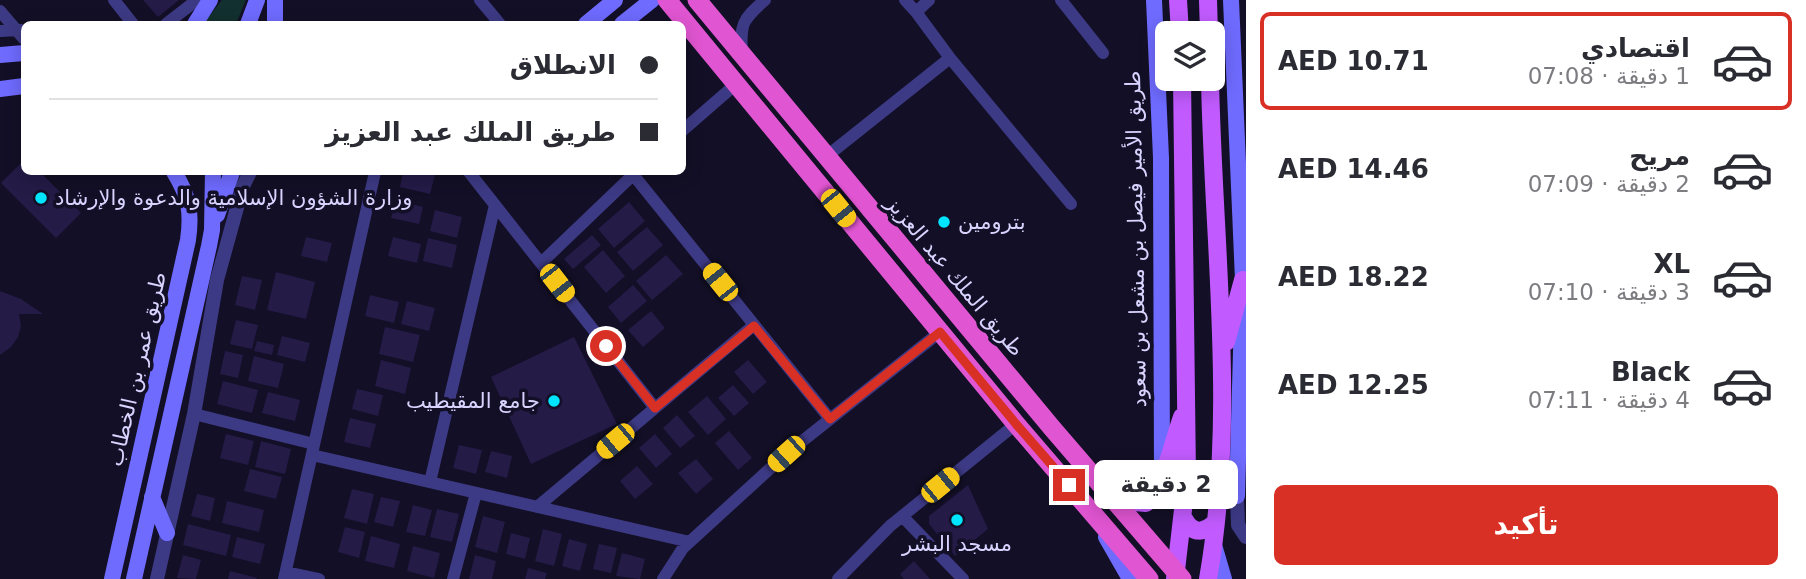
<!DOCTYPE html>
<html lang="ar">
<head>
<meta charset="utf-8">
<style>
  :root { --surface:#fff; --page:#f2f2f3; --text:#2b2b33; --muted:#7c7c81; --line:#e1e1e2; --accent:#d93025 }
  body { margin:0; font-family:"DejaVu Sans",Cairo,sans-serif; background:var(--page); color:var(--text); direction:rtl; height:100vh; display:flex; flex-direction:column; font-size:26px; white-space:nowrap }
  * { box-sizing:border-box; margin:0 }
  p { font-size:23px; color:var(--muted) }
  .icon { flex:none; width:38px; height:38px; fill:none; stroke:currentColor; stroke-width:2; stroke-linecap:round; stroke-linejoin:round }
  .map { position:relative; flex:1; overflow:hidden; direction:ltr }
  .sheet { display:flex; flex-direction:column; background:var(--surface); width:560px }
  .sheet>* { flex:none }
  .hud { position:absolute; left:21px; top:21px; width:665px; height:154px; border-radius:10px; box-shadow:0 4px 18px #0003; direction:rtl; display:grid; align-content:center; height:154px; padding:0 28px; background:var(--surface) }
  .buttons { position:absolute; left:1155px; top:21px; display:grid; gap:14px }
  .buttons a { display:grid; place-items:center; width:70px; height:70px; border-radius:10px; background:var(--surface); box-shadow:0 4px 18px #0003; font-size:35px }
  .end { position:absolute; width:32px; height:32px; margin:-16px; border:9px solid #d93025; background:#fff; box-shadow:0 0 0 4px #fff }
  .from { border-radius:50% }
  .bubble { position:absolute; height:49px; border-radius:10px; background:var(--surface); box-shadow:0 4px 18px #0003; font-size:23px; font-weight:600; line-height:49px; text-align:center; direction:rtl }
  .car { position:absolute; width:21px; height:42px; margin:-21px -10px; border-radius:9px; box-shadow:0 0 5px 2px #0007; background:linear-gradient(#f5c518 24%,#345 0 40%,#f5c518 0 76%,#345 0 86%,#f5c518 0) }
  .hud b { display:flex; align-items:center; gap:24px; height:66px; font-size:26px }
  .hud b+b { border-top:2px solid var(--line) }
  .hud i { width:18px; height:18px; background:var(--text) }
  ul { padding:12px 0 0; list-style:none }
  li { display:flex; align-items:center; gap:21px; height:98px; margin:0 14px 10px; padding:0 14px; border:4px solid transparent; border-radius:10px }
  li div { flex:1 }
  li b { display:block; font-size:26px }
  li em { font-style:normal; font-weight:600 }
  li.active { border-color:var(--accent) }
  li>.icon { width:63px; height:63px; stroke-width:1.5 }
  .primary-button { display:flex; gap:14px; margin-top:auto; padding:14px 28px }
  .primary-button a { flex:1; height:80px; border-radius:10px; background:var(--accent); color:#fff; font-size:28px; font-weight:600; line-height:80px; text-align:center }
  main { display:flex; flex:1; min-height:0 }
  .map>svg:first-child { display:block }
</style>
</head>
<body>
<main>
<section class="sheet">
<ul>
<li class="active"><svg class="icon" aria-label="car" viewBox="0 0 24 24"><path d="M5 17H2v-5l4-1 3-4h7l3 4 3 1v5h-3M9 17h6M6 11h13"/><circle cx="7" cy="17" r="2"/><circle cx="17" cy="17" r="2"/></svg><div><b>اقتصادي</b><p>1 دقيقة · 07:08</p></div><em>AED 10.71</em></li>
<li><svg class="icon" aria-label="car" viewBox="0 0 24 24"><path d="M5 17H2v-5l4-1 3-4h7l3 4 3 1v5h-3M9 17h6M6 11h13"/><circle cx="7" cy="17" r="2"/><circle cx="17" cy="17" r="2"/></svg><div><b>مريح</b><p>2 دقيقة · 07:09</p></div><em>AED 14.46</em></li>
<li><svg class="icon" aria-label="car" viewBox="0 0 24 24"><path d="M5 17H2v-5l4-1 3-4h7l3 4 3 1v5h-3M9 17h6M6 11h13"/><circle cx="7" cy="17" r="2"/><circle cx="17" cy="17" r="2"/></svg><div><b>XL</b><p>3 دقيقة · 07:10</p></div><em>AED 18.22</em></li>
<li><svg class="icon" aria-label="car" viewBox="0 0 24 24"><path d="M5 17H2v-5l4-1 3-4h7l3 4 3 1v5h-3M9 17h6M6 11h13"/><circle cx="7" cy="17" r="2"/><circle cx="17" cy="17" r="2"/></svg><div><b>Black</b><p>4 دقيقة · 07:11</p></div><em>AED 12.25</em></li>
</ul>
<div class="primary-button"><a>تأكيد</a></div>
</section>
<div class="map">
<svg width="1246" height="579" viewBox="0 0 1246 579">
  <rect width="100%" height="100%" fill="#130f26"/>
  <path fill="#12302f" d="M222,0H246L236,24H203Z"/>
  <path fill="#241b47" d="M143,0H179L158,17Z
    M24,160V172H40L81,213L56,238L1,183Z
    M403,172H421L435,175L430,194L400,187Z
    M396,200L423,207L419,224L391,218Z
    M629,202L645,221L614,248L598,229Z
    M435,210L462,217L457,238L430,231Z
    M647,227L663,245L633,271L617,252Z
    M592,235L601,245L573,269L564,259Z
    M306,237L332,243L327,262L301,256Z
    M393,237L421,244L417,263L388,256Z
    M428,238L457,245L452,268L423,261Z
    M603,250L625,276L606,293L584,267Z
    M666,255L683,274L652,300L636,281Z
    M276,272L315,282L306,319L267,310Z
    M242,276L262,280L255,310L235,305Z
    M633,285L647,301L621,323L608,307Z
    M0,291L21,299L43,314H19L21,326L18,337L11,347L0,355Z
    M370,295L399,302L394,323L365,316Z
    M407,301L435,308L429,331L401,324Z
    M651,311L665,328L643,347L628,330Z
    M236,320L258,325L252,349L230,344Z
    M385,327L420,335L413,362L379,354Z
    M282,336L310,343L305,362L277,355Z
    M574,337L617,424L531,464L491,377Z
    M257,341L274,345L272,355L254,351Z
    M225,351L243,355L238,378L220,374Z
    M254,356L284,364L278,388L248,381Z
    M381,360L411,368L405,394L375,386Z
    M748,360L767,382L753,394L734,372Z
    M223,381L258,390L252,413L217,404Z
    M733,385L749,403L734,416L718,398Z
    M357,389L383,395L378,416L352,409Z
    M268,392L300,400L295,421L262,413Z
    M707,396L726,419L708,435L688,412Z
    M677,415L695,436L680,448L663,428Z
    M350,418L376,424L370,448L344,442Z
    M729,431L752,458L738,470L715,443Z
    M226,434L254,441L248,465L220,458Z
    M655,434L672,454L656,468L639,448Z
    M261,441L291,449L285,474L255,467Z
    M459,445L482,450L476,474L453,468Z
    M491,451L512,456L507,478L485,472Z
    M696,459L713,479L696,494L678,473Z
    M637,466L653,484L635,499L620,481Z
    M250,469L282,477L276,499L244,491Z
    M968,485L988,529L955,556L929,524V516Z
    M352,489L374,494L367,524L344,518Z
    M197,494L215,498L210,521L191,516Z
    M381,497L400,501L393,527L374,522Z
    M227,501L264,510L259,532L222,523Z
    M413,505L432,510L425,536L406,532Z
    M437,509L459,514L452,542L430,537Z
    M483,516L505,522L497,553L475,547Z
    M188,524L231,535L226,556L183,545Z
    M345,527L365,532L359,558L338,552Z
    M543,529L562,534L554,566L535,561Z
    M511,533L530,538L525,559L506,554Z
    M371,536L400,544L394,568L365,561Z
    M237,537L265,544L260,564L232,557Z
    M569,539L587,544L580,571L562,566Z
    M599,544L617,548L611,573L593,569Z
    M413,546L440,553L434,578L407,571Z
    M622,553L645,559L640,579L616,576Z
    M183,555L201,560L196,579L177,578Z
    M475,555L496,561L492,579H469Z
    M914,561L930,579H904L900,574Z
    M528,568L547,573L545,579H525Z
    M230,571L257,578L256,579H228Z"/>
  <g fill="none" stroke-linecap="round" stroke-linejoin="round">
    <path stroke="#3d3a85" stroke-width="12" d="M114,0L133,24
      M480,0L500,24
      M905,0L916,12
      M1061,0L1103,53
      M0,11L24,39
      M166,24L197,0
      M0,31L21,30
      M742,54C740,24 742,20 765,0
      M950,58L1071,204
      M682,131L736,84
      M827,156L950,58L916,12L929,0
      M469,172L655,408
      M631,172L830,419
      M541,263L636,172
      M194,414L314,444
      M312,455L690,542
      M430,482L495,205
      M537,507L754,325
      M902,516L963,579
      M286,572L319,579
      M284,579L375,172
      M453,579L476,493
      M663,579L683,548L786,454L940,332
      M838,579L890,526L1016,424"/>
    <path stroke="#3d3a85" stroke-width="14" d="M1237,496L1238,525L1246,537
      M157,579L194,414L217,280L243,186L250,172"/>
    <path stroke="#6f6bff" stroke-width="16" d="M275,0V24
      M1154,0L1161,158L1162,473
      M1231,0L1243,280L1237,496
      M195,24L210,0
      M248,24L257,0
      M586,24L615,0
      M622,24L652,0
      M0,55L24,53
      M0,89L24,86
      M217,215L232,172
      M152,497L167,533
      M1106,537L1130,579
      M1214,545L1224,579
      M112,579L188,240C192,212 189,196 174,172
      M134,579L209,246L212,230L213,172"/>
    <path stroke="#c25bff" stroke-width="18" d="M1178,0L1180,33
      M1208,0L1209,33
      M1226,342L1243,280
      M1112,488L1125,501L1146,503C1166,481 1172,445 1182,417
      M1184,519C1193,535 1204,533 1216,522
      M1175,579L1187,475L1182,79
      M1208,579C1237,414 1213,245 1210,79"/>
    <path stroke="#e055d1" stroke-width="19" d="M667,0L1016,424L1149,579
      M697,0L1052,428L1182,579"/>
  </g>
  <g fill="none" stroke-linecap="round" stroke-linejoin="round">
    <path stroke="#d93025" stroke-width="9" d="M606,346L655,408L754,326L830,419L940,332L1016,424L1069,485"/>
  </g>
  <g fill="#00e5ff" stroke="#130f26" stroke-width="2.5">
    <circle cx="41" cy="198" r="7"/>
    <circle cx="944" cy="222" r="7"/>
    <circle cx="554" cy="401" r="7"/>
    <circle cx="957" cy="520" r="7"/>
  </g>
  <g text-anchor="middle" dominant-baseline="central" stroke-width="7" stroke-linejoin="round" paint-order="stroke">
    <g font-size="21" fill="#d9d4ff" stroke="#130f26" text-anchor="start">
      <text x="55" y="198">وزارة الشؤون الإسلامية والدعوة والإرشاد</text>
      <text x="958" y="222">بترومين</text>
      <text x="540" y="401" text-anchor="end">جامع المقيطيب</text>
      <text x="957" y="544" text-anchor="middle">مسجد البشر</text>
    </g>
    <g font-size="21" fill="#d9d4ff" stroke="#130f26">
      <text transform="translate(1136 239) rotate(-91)">طريق الأمير فيصل بن مشعل بن سعود</text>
      <text transform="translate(955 276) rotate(50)">طريق الملك عبد العزيز</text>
      <text transform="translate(137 369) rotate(-77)">طريق عمر بن الخطاب</text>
    </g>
  </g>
</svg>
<div class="buttons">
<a><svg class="icon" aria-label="layers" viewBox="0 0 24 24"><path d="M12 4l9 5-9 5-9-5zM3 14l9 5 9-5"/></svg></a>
</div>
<i class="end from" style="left:606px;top:346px"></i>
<i class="end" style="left:1069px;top:485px"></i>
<div class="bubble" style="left:1094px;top:460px;width:144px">2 دقيقة</div>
<i class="car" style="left:838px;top:208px;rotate:141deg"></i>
<i class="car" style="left:720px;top:282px;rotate:321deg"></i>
<i class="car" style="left:557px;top:283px;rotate:142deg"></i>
<i class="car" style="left:615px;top:441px;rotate:230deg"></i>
<i class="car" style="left:786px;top:454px;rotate:228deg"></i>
<i class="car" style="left:940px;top:485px;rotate:51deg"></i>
<div class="hud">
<b><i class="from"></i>الانطلاق</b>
<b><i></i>طريق الملك عبد العزيز</b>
</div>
</div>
</main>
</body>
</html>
